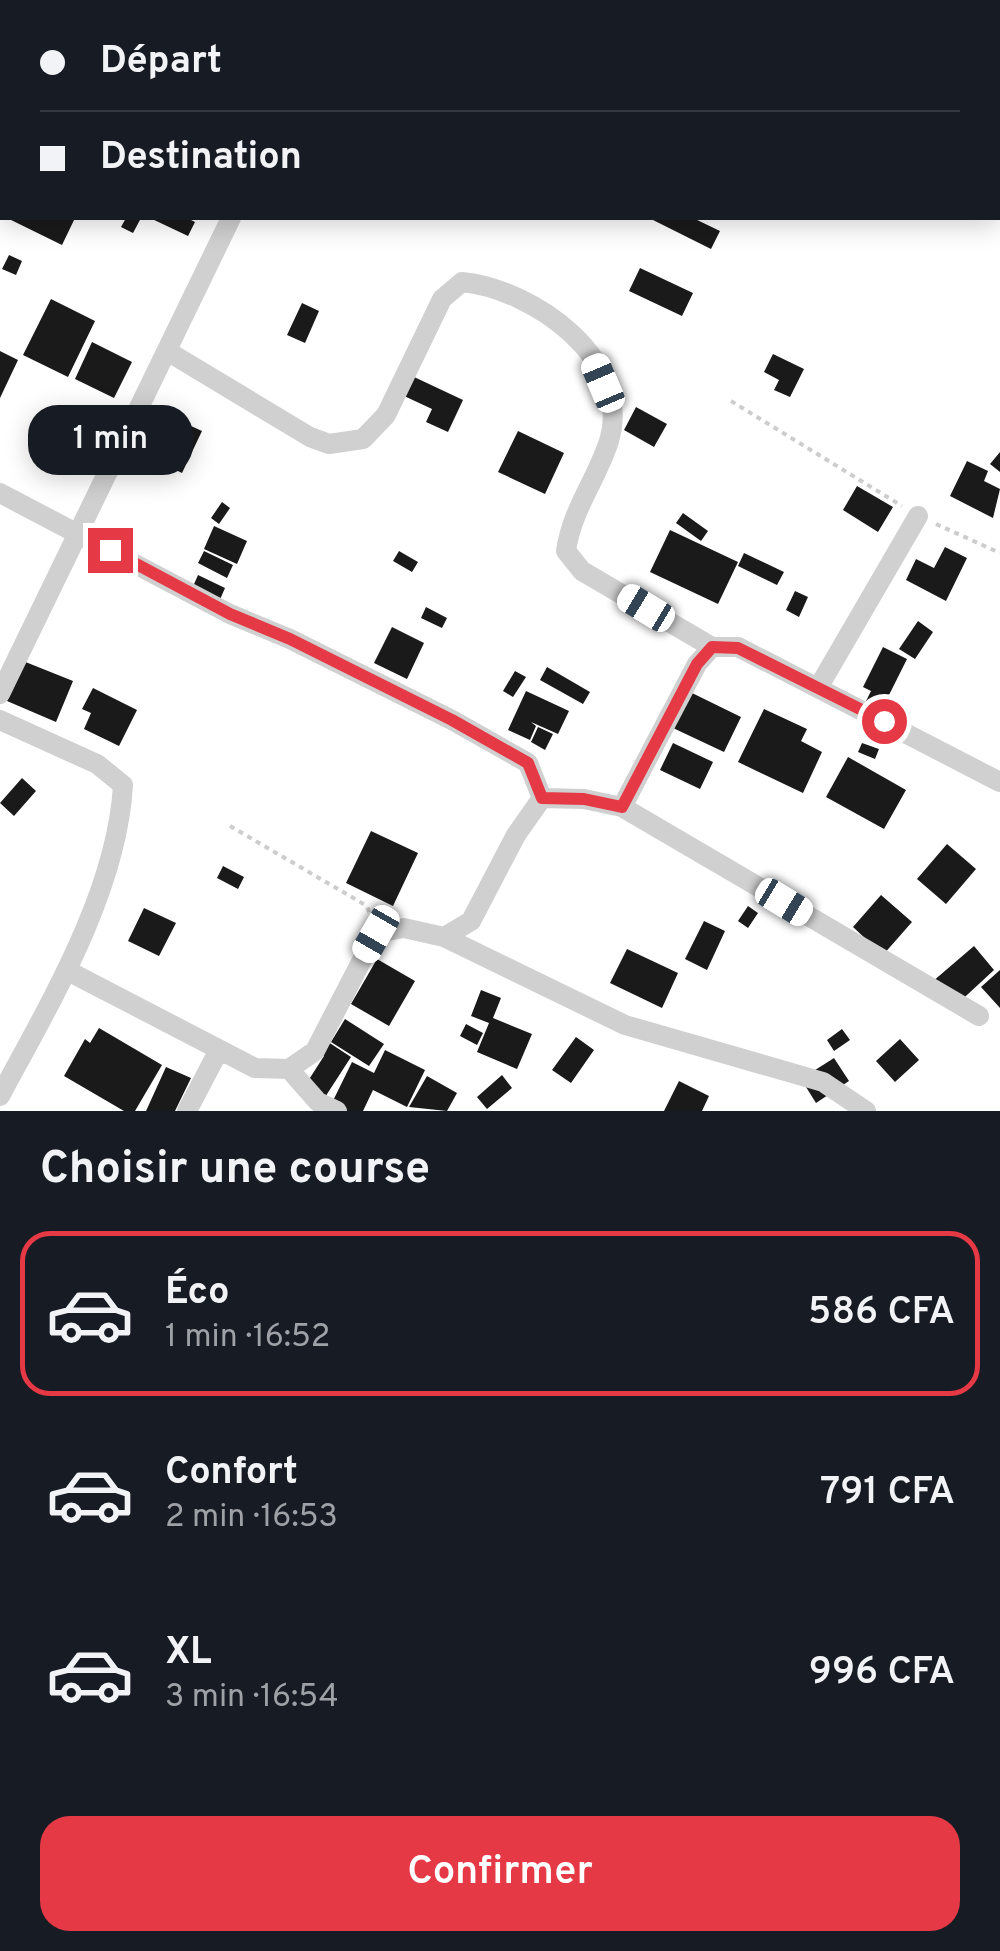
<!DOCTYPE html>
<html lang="fr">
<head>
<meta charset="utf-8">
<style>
  :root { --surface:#171b24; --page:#20242c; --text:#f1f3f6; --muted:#9ea1a6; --line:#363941; --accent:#e63946 }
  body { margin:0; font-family:Overpass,sans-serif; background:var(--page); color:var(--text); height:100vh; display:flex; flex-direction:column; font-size:38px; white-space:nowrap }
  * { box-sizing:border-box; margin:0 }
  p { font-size:32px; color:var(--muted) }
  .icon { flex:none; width:55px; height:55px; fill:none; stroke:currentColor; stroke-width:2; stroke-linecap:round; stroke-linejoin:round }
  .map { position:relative; height:1111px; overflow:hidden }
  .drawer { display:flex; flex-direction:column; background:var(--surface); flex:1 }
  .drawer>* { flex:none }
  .banner { position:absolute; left:0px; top:0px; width:1000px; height:220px; box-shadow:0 5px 25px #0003; display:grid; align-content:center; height:220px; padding:0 40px; background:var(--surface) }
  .end { position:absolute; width:45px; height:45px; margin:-22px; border:12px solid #e63946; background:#fff; box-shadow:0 0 0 5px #fff }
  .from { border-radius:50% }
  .bubble { position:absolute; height:70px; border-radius:30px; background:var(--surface); box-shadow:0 5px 25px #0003; font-size:32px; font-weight:600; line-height:70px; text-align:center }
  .car { position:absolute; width:30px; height:60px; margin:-30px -15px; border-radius:12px; box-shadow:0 0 8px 2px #0007; background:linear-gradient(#fff 24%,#345 0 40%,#fff 0 76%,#345 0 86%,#fff 0) }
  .banner b { display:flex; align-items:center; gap:35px; height:95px; font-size:38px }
  .banner b+b { border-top:2px solid var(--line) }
  .banner i { width:25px; height:25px; background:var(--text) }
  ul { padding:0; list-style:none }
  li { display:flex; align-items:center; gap:30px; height:165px; margin:0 20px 15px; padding:0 20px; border:5px solid transparent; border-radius:30px }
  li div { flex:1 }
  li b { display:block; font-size:38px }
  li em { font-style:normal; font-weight:600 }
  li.current { border-color:var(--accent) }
  li>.icon { width:90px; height:90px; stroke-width:1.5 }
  h2 { padding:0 40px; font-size:45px; line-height:120px }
  .cta { display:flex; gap:20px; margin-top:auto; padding:20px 40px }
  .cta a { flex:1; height:115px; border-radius:30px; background:var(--accent); color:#fff; font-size:40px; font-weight:600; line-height:115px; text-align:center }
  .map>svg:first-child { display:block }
</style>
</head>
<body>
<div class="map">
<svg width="1000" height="1111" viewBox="0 0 1000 1111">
  <rect width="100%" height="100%" fill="#fff"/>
  <path fill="#1a1a1a" d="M7,218H75L62,245Z
    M126,218H141L133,233L121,227Z
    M150,218H187L195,222L188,236Z
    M649,218H693L720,231L711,249Z
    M9,255L22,261L16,275L2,269Z
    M640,268L693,293L682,316L629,291Z
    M51,299L95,321L68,377L23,355Z
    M302,303L319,311L305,343L287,335Z
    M92,342L132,362L114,398L75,379Z
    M0,351L18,360L0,398Z
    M773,354L804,369L790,397L774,390L779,380L764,372Z
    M412,376L463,400L448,432L426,422L432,409L402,395Z
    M143,404L202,431L182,473L124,445Z
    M636,407L667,424L654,447L624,430Z
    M518,431L564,453L545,494L498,472Z
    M1000,452V472L990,464Z
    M967,461L988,471L984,481L1000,489L993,518L950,496Z
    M857,486L893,507L878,532L843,510Z
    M222,502L230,508L219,524L211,518Z
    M683,513L708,531L701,541L676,523Z
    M214,526L247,541L237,564L204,549Z
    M670,530L738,562L718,604L650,572Z
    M945,547L967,558L946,601L906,580L916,559L934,568Z
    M204,551L233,565L227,578L198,563Z
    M399,551L418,562L412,572L393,561Z
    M744,553L784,572L777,585L738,566Z
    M198,575L225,588L218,604L191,591Z
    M795,591L808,597L799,617L786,610Z
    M426,607L447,618L442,628L421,618Z
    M918,621L933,632L915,659L899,649Z
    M392,627L424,643L407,679L374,663Z
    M883,647L907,659L880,713L864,705L871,691L863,687Z
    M23,661L73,681L56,722L7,701Z
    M547,667L590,692L583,704L540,680Z
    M515,671L526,677L513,697L503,691Z
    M93,688L137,710L119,746L84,729L91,713L82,709Z
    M526,691L569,711L558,734L531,722L536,726L530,740L508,730Z
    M690,692L741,717L724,752L673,728Z
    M764,709L807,729L801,741L822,752L803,793L738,762Z
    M538,727L553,734L545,750L531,742Z
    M673,743L713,762L700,789L660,770Z
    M862,743L879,749L875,759L858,752Z
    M848,757L906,790L884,829L826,797Z
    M22,778L36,791L14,816L0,803Z
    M371,831L418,853L393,906L346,883Z
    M947,844L976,869L946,904L917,879Z
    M223,866L244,877L238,889L217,878Z
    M881,895L912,922L883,955L853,927Z
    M748,906L758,913L748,928L738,921Z
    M144,908L176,923L159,956L128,941Z
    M704,921L725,931L707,970L685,959Z
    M974,946L994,970L954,1007L932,982Z
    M627,949L678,973L662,1008L610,983Z
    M377,959L415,981L389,1026L351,1004Z
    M1000,970V1008L981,987Z
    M481,990L501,998L493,1018L532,1034L517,1069L477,1052L489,1023L471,1016Z
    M345,1019L384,1044L369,1066L331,1042Z
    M466,1024L483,1033L477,1045L460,1036Z
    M99,1028L162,1065L135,1111H124L64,1076L85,1039L90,1043Z
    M842,1029L850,1040L834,1051L827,1040Z
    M319,1036L351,1057L318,1108L299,1095L324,1056L311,1048Z
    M576,1037L594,1050L571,1083L552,1070Z
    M900,1039L919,1060L895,1082L876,1061Z
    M385,1050L425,1070L407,1107L373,1090L363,1111H328L352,1062L374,1073Z
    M834,1058L849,1081L816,1103L801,1079Z
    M166,1067L191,1078L175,1111H146Z
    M502,1075L512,1088L487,1109L477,1097Z
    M427,1076L457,1093L447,1111L409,1107Z
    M679,1081L709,1096L702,1111H664Z"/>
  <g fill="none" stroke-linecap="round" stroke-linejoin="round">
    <path stroke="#cdcdcd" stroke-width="4" stroke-dasharray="5 5" stroke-linecap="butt" d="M731,401L902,506
      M936,524L1000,553
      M230,826L367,906L370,915"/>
    <path stroke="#d0d0d0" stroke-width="20" d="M167,351L310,437L329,444L363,439L386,415L442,299L462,282C534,289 636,361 608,444C595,482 572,510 566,551L582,571L712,647
      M0,493L230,614L290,639L452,720L528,763L542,798
      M818,688L918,516
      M0,694L231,218
      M0,720L97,764L123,785C117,892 50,1003 0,1096
      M542,798L584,799L622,807L697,664L712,647H738L1000,782
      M622,807L979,1016
      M444,937L625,1025L823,1082L866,1111
      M68,971L255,1068L289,1069L315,1051L376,933L404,928L444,937L471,921L516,835L542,798
      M289,1069L318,1102L337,1111
      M187,1111L219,1050"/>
  </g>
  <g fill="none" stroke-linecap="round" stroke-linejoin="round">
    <path stroke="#e63946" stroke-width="12" d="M110,550L230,614L290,639L452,720L528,763L542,798L584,799L622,807L697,664L712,647L738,648L884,721"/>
  </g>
</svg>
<i class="end from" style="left:884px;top:721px"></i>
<i class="end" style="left:110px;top:550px"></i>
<div class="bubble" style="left:28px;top:405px;width:165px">1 min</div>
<i class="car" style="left:603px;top:383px;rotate:337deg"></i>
<i class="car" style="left:646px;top:608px;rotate:301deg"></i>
<i class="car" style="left:784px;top:902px;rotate:121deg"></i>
<i class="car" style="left:376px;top:934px;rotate:210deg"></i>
<div class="banner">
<b><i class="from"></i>Départ</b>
<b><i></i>Destination</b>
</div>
</div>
<section class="drawer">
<h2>Choisir une course</h2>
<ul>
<li class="current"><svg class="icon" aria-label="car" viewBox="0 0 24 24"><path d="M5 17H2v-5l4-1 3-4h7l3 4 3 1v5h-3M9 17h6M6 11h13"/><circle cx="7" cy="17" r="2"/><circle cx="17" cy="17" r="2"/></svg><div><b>Éco</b><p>1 min · 16:52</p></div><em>586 CFA</em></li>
<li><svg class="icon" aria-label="car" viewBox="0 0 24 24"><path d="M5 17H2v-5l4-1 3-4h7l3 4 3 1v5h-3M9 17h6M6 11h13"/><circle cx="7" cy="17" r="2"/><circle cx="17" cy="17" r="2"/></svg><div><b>Confort</b><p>2 min · 16:53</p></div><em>791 CFA</em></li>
<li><svg class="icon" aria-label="car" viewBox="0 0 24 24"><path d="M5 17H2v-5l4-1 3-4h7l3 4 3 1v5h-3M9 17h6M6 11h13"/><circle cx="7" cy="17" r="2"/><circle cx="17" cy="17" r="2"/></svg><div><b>XL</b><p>3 min · 16:54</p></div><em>996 CFA</em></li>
</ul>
<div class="cta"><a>Confirmer</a></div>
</section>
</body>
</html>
